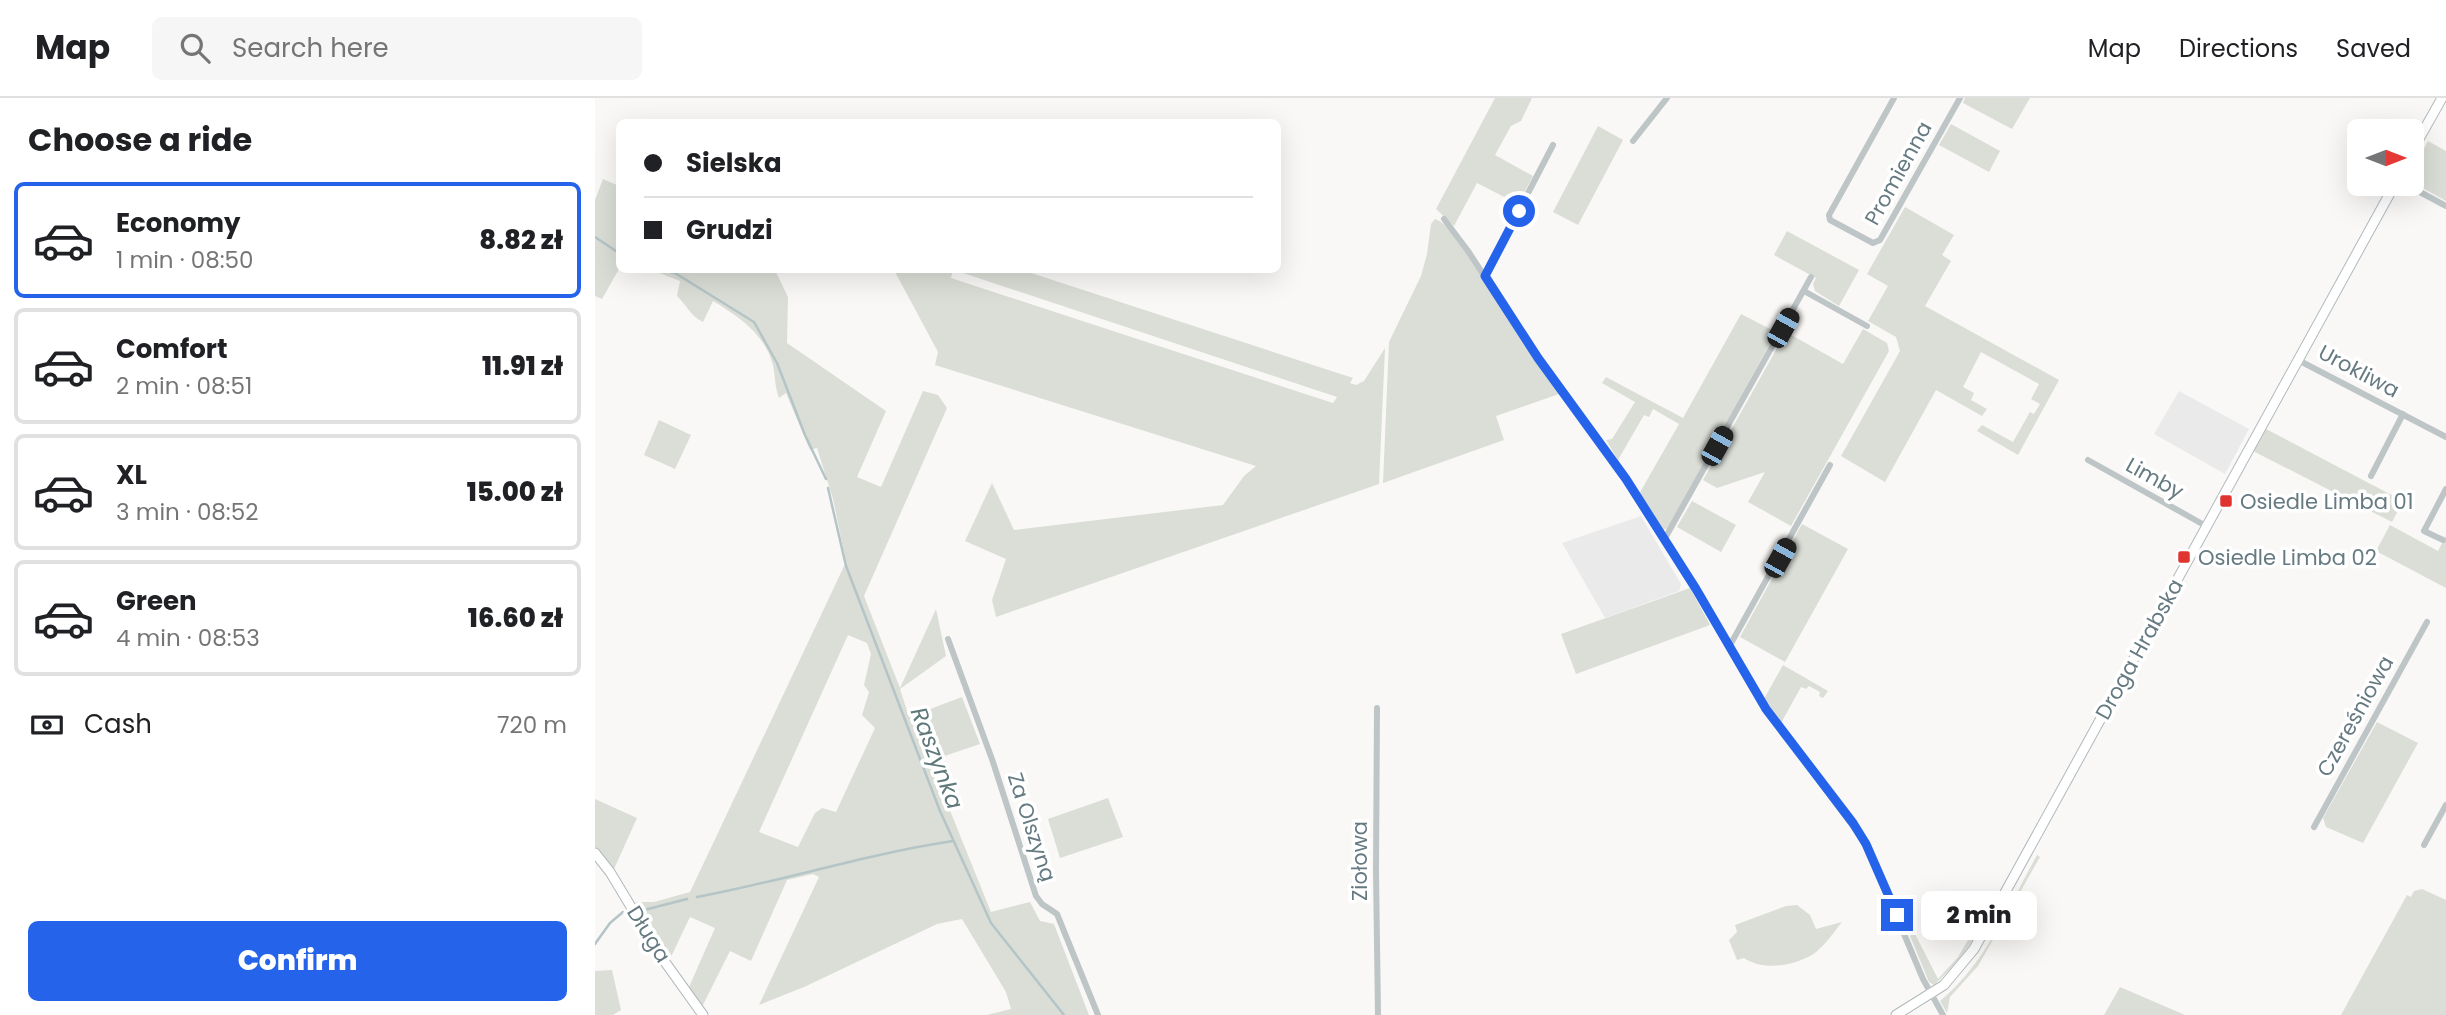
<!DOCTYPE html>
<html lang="en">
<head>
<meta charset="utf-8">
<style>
  :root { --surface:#fff; --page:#f6f6f6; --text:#202124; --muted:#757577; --line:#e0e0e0; --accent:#2563eb }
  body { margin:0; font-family:Poppins,sans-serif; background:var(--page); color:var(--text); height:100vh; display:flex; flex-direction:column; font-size:26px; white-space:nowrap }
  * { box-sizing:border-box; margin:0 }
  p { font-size:23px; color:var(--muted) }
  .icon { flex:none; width:38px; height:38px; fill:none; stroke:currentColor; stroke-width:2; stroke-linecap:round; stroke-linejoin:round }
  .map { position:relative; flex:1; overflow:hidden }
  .side { display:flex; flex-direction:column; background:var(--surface); width:595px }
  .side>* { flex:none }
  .hud { position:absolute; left:21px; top:21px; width:665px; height:154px; border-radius:10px; box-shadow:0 7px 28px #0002; display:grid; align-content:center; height:154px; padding:0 28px; background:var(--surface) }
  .needle { width:46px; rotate:90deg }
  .buttons { position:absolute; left:1752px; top:21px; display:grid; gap:14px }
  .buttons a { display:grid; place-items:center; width:77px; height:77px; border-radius:10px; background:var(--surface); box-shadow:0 7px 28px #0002; font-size:35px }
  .end { position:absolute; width:32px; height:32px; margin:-16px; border:9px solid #2563eb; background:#fff; box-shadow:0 0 0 4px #fff }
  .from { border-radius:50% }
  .bubble { position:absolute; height:49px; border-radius:10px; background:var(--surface); box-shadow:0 7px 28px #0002; font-size:23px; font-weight:800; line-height:49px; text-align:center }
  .car { position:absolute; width:21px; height:42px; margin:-21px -10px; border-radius:9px; box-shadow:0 0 5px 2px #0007; background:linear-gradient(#222 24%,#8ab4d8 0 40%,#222 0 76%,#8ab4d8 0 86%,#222 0) }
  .hud b { display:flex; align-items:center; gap:24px; height:66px; font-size:26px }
  .hud b+b { border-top:2px solid var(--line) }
  .hud i { width:18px; height:18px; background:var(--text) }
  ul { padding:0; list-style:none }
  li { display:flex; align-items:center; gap:21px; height:116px; margin:0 14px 10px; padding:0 14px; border:4px solid var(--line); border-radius:10px }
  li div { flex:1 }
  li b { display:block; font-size:26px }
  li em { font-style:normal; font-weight:800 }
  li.on { border-color:var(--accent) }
  li>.icon { width:63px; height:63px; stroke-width:1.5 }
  h2 { padding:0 28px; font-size:32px; line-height:84px }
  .pay { display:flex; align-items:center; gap:18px; height:77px; padding:0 28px; font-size:26px }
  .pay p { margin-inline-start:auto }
  .primary-button { display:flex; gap:14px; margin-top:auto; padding:14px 28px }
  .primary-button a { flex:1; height:80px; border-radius:10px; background:var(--accent); color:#fff; font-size:28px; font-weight:800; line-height:80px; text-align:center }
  header { display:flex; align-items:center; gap:42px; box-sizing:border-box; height:98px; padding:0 35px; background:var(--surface); border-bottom:2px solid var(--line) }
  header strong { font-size:33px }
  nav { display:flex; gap:38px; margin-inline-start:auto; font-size:24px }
  .search { width:490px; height:63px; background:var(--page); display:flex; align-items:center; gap:18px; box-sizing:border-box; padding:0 24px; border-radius:10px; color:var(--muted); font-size:26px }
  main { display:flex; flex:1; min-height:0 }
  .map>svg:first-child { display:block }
</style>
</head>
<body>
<header>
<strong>Map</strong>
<div class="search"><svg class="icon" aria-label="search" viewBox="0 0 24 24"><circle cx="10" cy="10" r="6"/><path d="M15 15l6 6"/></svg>Search here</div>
<nav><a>Map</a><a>Directions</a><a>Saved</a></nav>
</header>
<main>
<section class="side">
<h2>Choose a ride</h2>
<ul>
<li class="on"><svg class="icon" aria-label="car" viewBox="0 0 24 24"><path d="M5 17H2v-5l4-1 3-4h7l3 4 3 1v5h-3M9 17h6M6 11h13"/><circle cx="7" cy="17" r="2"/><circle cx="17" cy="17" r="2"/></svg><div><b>Economy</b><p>1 min · 08:50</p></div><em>8.82 zł</em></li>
<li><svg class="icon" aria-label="car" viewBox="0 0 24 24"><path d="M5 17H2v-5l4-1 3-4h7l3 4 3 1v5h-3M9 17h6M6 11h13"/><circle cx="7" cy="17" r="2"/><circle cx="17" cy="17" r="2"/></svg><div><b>Comfort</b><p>2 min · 08:51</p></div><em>11.91 zł</em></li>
<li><svg class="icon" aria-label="car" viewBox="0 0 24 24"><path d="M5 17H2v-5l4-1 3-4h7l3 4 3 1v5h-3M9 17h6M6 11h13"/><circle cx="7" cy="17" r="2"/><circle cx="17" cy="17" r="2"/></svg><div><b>XL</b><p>3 min · 08:52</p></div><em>15.00 zł</em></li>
<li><svg class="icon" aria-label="car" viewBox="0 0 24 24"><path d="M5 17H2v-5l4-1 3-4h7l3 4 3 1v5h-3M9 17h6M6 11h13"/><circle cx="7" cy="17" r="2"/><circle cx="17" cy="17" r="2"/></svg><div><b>Green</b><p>4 min · 08:53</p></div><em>16.60 zł</em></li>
</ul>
<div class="pay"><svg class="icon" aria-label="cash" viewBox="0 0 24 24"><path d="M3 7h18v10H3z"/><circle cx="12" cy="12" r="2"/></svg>Cash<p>720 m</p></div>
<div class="primary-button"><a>Confirm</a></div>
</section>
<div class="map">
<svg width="1851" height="917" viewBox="0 0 1851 917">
  <rect width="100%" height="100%" fill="#f9f8f6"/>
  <path fill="#eaeaea" d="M1584,293L1654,331L1630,376L1559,336Z
    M1046,418L1086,486L1084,493L1010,520L967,445Z"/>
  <path fill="#daded6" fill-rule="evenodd" d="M900,0H937L926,23L916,28L900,57L938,78L923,106L882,85L859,128L841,111Z
    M1370,0H1435L1417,31L1368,5Z
    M1356,26L1405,53L1394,74L1344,47Z
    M1003,28L1028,42L983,127L958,114Z
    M1833,43L1851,53V103L1817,84V74Z
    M8,81L24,88V171L7,201L0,198V102Z
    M1310,109L1359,137L1347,157L1356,163L1330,208L1464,282L1423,357L1382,333L1387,327L1418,344L1435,314L1439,316L1445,306L1436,301L1444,286L1386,254L1368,289L1379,295L1376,302L1392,311L1387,318L1341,292L1290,384L1246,358L1305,253L1301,239L1273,223L1293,188L1272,176Z
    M840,121C863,128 903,207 918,229C933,252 949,274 964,296L901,318L909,342L788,385L794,244L826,178L832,156L836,126Z
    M1192,133L1264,172L1244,208L1220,193L1218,186L1221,180L1179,157Z
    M57,172H180L193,199L192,245L291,313L262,379L286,389L328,293L343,297L352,310L269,498L305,590L341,511L351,558L305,591L314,619L367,599L385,646L335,663L396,814L435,804L445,823L459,826L494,917H392L416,911L411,894L367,821L342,826L209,889L164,907L224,779L218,776L192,782L156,863L135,853L107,909L94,889L120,830L95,819L74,863L41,804H59L95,794L251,464L238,401L222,350L215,352L191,295L184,300C180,289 180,278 178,267C170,236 143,218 118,203L108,224C94,217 92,207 82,198L85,183ZM253,537L272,545L276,556L269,587L274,594L267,617L280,630L241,714L227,710L220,715L203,749L164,734Z
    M299,172H358L356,180L738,305L742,299L359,172H427L758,280L755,285L761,287L769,283L790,250L784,386L401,519L397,502L411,461L370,443L397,385L419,432L628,407L649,378L661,368L340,267L343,254Z
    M1146,216L1181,234L1074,430L1067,432L1044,396L1084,326L1058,311L1054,319L1049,317L1023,362L1011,342L1017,341L1040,304L1007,285L1011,279L1088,320Z
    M1268,231L1292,245L1294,253L1196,428L1153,404L1170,374L1122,390L1108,382L1191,234L1248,266Z
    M64,322L96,337L80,371L49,357Z
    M1671,331L1808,403L1797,424L1658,353Z
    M1097,403L1141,427L1126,454L1082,429Z
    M1207,426L1253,451L1190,564L1145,539Z
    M1795,427L1843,453L1851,438V490L1781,453Z
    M1095,490L1115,527L981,576L966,536Z
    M1188,567L1233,593L1228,600L1224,598L1225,594L1214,588L1211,591L1206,589L1186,625L1169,601Z
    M1782,624L1823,645L1768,745L1731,729L1728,720Z
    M513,700L528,739L465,760L453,721Z
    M0,701L42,720L19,771L0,749Z
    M1442,757L1445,759L1383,868L1355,899L1352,915L1345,903C1391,865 1414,808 1442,757Z
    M1827,791L1851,802V917H1746L1812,797L1816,799L1819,793Z
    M1202,807L1215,817L1221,831L1247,824C1238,835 1229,849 1217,857C1197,868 1168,873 1149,860L1142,862L1134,842L1142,834L1140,827L1191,808Z
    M1389,815C1389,835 1355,873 1339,887L1334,884L1315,838L1318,832L1343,881L1363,859Z
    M17,872L26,912L18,917H0V873Z
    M1525,889L1590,917H1509Z"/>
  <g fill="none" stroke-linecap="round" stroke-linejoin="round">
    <path stroke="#b5c5c7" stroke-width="2.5" d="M0,139L24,155
      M69,172L80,175L159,224L182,265L210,337L231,381
      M233,390L251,468L345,713L396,825L469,917
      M102,799C188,783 271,756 358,743
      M49,812L92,801
      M0,846L15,825L28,814"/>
    <defs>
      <path id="secondary" d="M1816,55L1847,0
        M0,755L15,774L65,857L108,917
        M1301,917L1349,887L1379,851L1800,86"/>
    </defs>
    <use href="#secondary" stroke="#b0b9bc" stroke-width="11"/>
    <path stroke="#bec5c7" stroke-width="6" d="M1299,0L1234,117L1235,122L1278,145L1285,142L1365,0
      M1038,43L1072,0
      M1810,86L1851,108
      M849,121L873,153L943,260L1031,381L1101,490L1171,611L1271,746L1328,881L1348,917
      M890,178L958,47
      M1209,193L1272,228
      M1703,262L1851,339
      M1493,362L1611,428
      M1776,378L1808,316
      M1069,442L1216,179
      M1848,442L1829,433L1851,391
      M353,541L398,664L441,798L447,806L462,816L503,917
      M1134,549L1235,367
      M782,610L781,773L783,917
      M1719,729L1832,524
      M1829,747L1851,707"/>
    <use href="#secondary" stroke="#fff" stroke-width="9"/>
  </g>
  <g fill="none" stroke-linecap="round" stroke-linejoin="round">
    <path stroke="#2563eb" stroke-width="9" d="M924,113L890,178L943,260L1031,381L1101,491L1171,611L1258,725L1271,746L1302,817"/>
  </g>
  <g fill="#df3430" stroke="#fff" stroke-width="2.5">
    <rect x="1624" y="396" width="14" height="14" rx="3.5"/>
    <rect x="1582" y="452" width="14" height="14" rx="3.5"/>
  </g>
  <g text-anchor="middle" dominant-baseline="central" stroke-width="7" stroke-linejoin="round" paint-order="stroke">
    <g font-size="21" fill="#657a81" stroke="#fff">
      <text transform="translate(1303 75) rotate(-61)">Promienna</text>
      <text transform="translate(1764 273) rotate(28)">Urokliwa</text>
      <text transform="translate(1560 380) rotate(29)">Limby</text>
      <text transform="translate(1544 551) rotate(-61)">Droga Hrabska</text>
      <text transform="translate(1760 618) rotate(-61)">Czereśniowa</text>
      <text transform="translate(437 729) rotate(72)">Za Olszyną</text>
      <text transform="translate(764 763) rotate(-90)">Ziołowa</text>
      <text transform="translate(54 836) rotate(58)">Długa</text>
    </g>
    <g font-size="21" fill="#657a81" stroke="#fff" text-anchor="start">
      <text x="1645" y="403">Osiedle Limba 01</text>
      <text x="1603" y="459">Osiedle Limba 02</text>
    </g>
    <g font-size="23" font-style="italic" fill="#5f797b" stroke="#fff">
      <text transform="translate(342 660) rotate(69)">Raszynka</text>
    </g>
  </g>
</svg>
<div class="buttons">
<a><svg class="needle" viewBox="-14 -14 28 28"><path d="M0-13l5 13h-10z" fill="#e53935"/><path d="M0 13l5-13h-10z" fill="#757577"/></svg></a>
</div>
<i class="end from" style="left:924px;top:113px"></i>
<i class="end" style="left:1302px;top:817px"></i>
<div class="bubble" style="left:1326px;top:793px;width:116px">2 min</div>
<i class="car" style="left:1188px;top:230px;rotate:29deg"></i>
<i class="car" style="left:1122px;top:348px;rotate:29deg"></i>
<i class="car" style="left:1185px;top:460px;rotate:29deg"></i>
<div class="hud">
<b><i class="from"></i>Sielska</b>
<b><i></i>Grudzi</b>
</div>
</div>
</main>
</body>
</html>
